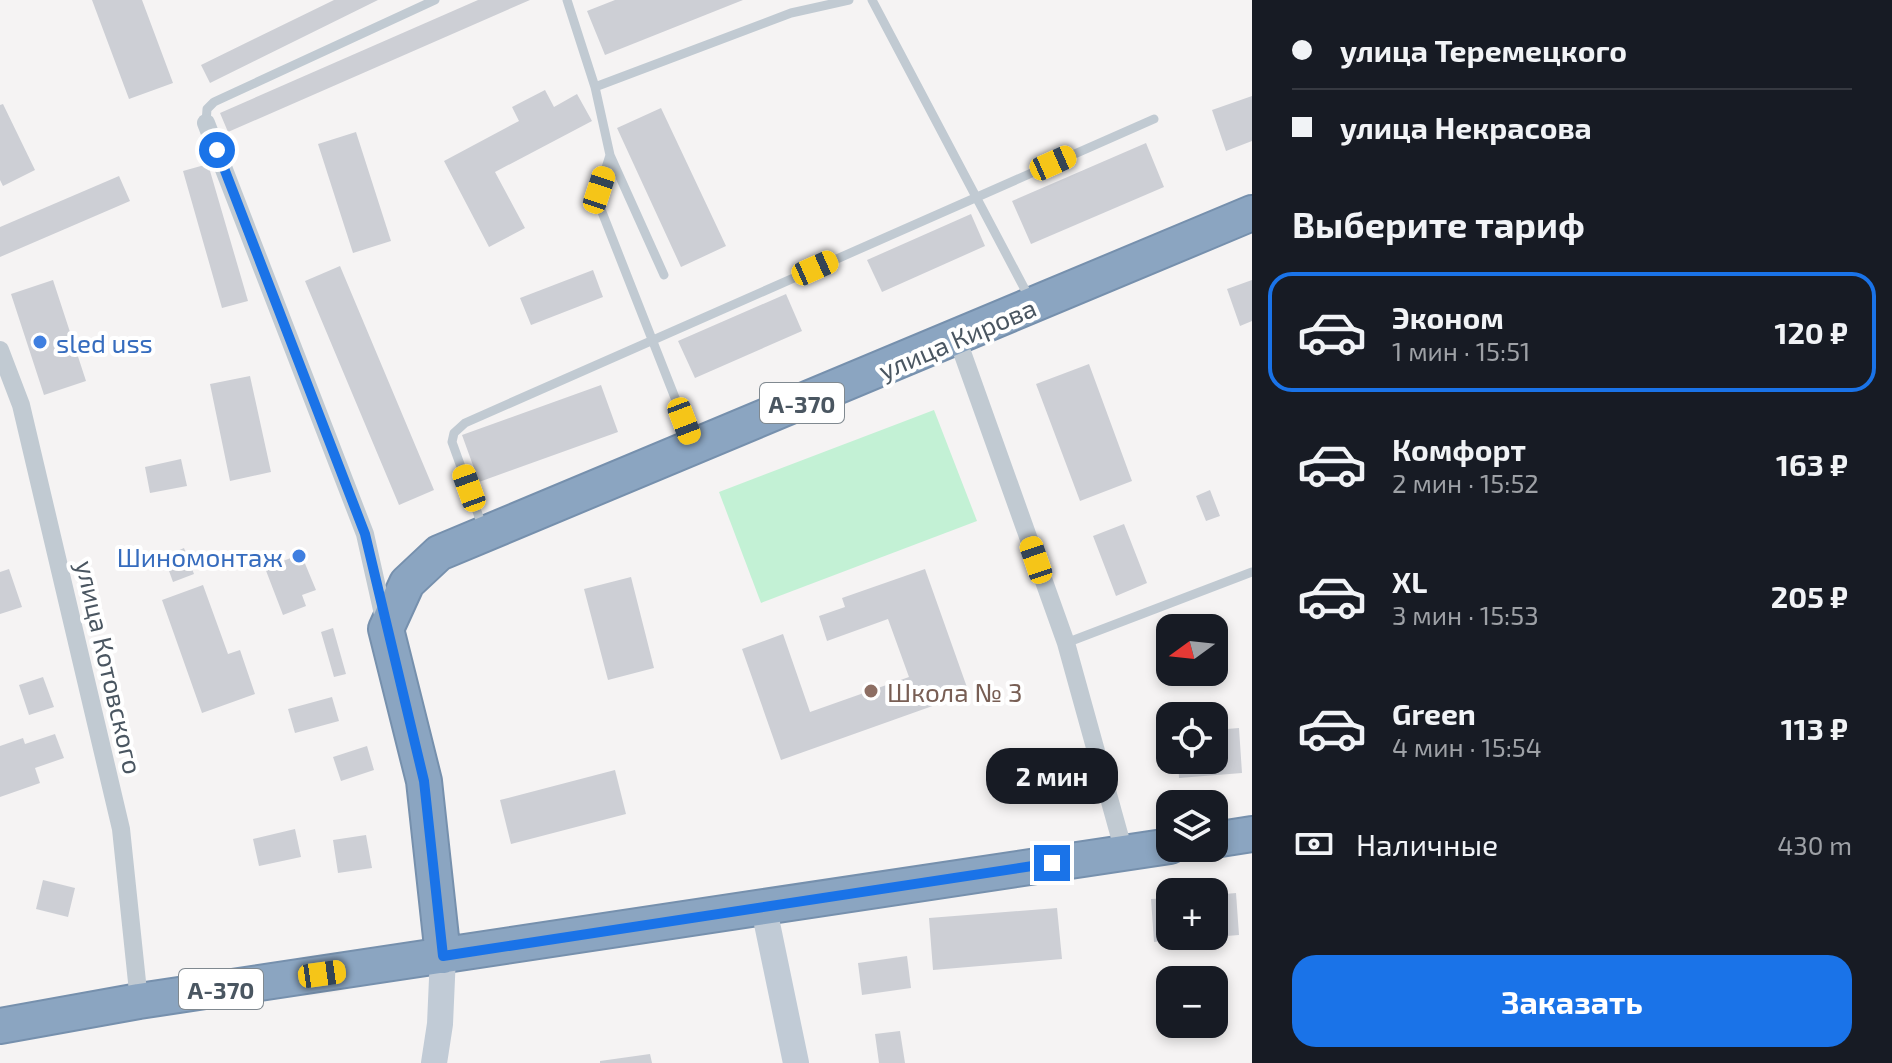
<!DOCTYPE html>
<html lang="ru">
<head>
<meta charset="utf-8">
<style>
  :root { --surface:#171b24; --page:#242831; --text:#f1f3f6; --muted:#9ea1a6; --line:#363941; --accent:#1a73e8 }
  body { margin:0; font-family:"Exo 2",sans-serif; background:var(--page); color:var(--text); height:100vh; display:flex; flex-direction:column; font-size:30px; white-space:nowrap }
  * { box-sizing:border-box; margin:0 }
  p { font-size:26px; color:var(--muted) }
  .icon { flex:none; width:44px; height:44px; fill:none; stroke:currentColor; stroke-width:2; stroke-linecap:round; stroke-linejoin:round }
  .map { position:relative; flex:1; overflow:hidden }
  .details { display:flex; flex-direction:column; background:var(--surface); width:640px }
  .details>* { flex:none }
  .guide { display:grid; align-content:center; height:176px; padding:0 40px; background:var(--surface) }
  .needle { width:52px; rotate:255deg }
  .buttons { position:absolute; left:1156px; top:614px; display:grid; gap:16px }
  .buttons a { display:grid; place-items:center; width:72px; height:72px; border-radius:16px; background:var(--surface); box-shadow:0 4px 12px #0003; font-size:40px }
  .end { position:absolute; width:36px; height:36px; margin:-18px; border:10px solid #1a73e8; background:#fff; box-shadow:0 0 0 4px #fff }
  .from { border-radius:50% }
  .bubble { position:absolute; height:56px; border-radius:24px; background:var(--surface); box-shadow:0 4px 12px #0003; font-size:26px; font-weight:700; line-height:56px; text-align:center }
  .car { position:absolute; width:24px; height:48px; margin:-24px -12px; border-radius:10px; box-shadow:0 0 6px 2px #0007; background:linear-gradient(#f5c518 24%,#345 0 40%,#f5c518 0 76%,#345 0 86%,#f5c518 0) }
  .guide b { display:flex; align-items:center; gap:28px; height:76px; font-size:30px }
  .guide b+b { border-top:2px solid var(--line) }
  .guide i { width:20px; height:20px; background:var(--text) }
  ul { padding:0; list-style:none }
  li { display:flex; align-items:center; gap:24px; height:120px; margin:0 16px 12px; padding:0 24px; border:4px solid transparent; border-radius:24px }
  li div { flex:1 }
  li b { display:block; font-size:30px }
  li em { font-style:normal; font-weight:700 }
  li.active { border-color:var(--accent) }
  li>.icon { width:72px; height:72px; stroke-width:1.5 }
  h2 { padding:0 40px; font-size:36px; line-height:96px }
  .pay { display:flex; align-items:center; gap:20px; height:88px; padding:0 40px; font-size:30px }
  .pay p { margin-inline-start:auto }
  .primary-button { display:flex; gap:16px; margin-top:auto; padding:16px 40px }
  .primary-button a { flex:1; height:92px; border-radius:24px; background:var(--accent); color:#fff; font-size:32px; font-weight:700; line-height:92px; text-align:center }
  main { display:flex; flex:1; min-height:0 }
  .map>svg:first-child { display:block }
</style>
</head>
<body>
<main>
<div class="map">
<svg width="1252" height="1063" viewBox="0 0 1252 1063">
  <rect width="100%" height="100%" fill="#f5f3f3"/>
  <path fill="#c3f1d5" d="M934,410L977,521L761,603L719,492Z"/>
  <path fill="#cdcfd5" d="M92,0H142L173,83L129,99Z
    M334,0H378L210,83L201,65Z
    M478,0H530L228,132L220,113Z
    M615,0H743L605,55L587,11Z
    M545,90L554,107L577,94L592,121L495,172L525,228L489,247L444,161L519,121L512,107Z
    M1252,96V141L1226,151L1212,110Z
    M3,104L35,170L3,186L0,180V105Z
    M661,108L726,246L681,267L617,128Z
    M356,132L391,241L353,253L318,144Z
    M1146,143L1164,187L1031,244L1012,201Z
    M208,164L248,301L222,308L183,171Z
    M119,176L130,201L0,257V227Z
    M971,214L985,246L882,292L867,260Z
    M340,266L434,490L399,505L305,281Z
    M593,270L603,297L531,325L520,298Z
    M53,280L86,381L44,395L11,294Z
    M1252,280V321L1240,326L1227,289Z
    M786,294L802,331L695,378L678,341Z
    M1089,364L1132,481L1080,501L1036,384Z
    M250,376L271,472L230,481L210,384Z
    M601,385L618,432L479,482L462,435Z
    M181,459L187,486L150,493L145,467Z
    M1210,490L1220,516L1206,521L1196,496Z
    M1124,524L1147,583L1116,596L1093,536Z
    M184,548L194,574L173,582L164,557Z
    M301,554L316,590L302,595L306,606L283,615L265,568Z
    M9,569L22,607L0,614V572Z
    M925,569L969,693L781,760L742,649L783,634L810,712L909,677L888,619L827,641L819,616L845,607L842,598Z
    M631,577L654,668L608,680L584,589Z
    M203,585L228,654L240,650L255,694L202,713L162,600Z
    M333,628L346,674L334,677L321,632Z
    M43,677L54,707L29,715L19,685Z
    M332,697L339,721L295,733L288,709Z
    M1239,728L1242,773L1179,778L1178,760H1214V730Z
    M55,734L64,758L35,768L40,783L0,797V746L23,738L25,744Z
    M367,746L374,770L341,781L333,757Z
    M615,770L626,814L511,844L500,800Z
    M295,829L301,857L259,866L253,839Z
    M366,835L372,868L338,873L333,840Z
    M43,880L75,888L68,917L36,909Z
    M1236,893L1239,935L1214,937V895Z
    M1170,898V936H1198V938L1154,942L1151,899Z
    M1057,908L1062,959L933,970L929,918Z
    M907,956L911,988L862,995L858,963Z
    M900,1031L905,1063H879L875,1034Z
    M650,1054L652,1063H600V1061Z"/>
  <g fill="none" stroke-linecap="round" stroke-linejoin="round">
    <defs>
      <path id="highway" d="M1214,840L1252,834
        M443,956L424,781L386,629L407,583L439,553L1252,213
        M0,1026L139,1001L1170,846"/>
    </defs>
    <use href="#highway" stroke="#7690ad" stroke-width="38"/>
    <path stroke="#c1cad2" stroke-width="9" d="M567,0L595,87L610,155L664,275
      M872,0L1030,299
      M595,87L791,13L849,0
      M206,123L207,109L214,102L435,0
      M610,155L599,190L600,207L692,441
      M483,528L452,442L454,433L465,423L1154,119
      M1066,643L1252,572"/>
    <path stroke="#c1cad2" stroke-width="18" d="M206,123L365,534L385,623
      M957,338L1066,643L1124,852
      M0,350L21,405L121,829L139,1001"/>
    <path stroke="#c1cbd6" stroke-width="26" d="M764,909L796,1063
      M434,1063L440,1024L443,956"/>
    <use href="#highway" stroke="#8ba5c1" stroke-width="34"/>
  </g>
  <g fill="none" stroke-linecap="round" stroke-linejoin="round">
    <path stroke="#1a73e8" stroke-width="10" d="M217,150L365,534L424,781L443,956L1052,863"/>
  </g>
  <g fill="#3f7fe0" stroke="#fff" stroke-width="3">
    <circle cx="40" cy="342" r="8"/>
    <circle cx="299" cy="556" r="8"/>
  </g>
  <circle fill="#8d6e63" stroke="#fff" stroke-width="3" cx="871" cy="691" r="8"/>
  <g text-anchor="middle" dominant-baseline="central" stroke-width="8" stroke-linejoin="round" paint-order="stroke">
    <g fill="#fff" stroke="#808990" stroke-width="2">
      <rect x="760" y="383" width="84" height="40" rx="6"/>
      <rect x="179" y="969" width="84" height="40" rx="6"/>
    </g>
    <g font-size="24" font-weight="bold" fill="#4a5661">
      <text x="802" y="403">А-370</text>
      <text x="221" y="989">А-370</text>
    </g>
    <g font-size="26" fill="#4a5661" stroke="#fff">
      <text transform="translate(957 338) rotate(-23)">улица Кирова</text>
      <text transform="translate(110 667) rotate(77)">улица Котовского</text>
    </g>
    <g font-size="26" fill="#366cbe" stroke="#fff" text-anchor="start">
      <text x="56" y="342">sled uss</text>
      <text x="283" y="556" text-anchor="end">Шиномонтаж</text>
    </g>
    <g font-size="26" fill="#785e54" stroke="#fff" text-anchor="start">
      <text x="887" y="691">Школа № 3</text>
    </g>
  </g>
</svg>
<div class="buttons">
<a><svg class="needle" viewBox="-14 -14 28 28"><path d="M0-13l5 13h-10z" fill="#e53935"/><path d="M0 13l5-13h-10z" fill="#9ea1a6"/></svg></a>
<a><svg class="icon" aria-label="locate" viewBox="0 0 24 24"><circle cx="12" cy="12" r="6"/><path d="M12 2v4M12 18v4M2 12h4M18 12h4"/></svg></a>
<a><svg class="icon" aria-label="layers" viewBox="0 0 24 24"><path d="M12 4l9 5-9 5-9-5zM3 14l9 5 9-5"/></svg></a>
<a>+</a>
<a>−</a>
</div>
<i class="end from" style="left:217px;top:150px"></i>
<i class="end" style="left:1052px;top:863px"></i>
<div class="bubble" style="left:986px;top:748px;width:132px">2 мин</div>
<i class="car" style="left:1053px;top:163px;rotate:66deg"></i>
<i class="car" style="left:599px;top:190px;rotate:18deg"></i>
<i class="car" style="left:815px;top:268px;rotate:66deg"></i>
<i class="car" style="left:684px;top:421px;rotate:159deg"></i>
<i class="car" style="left:469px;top:488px;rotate:340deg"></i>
<i class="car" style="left:1036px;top:560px;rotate:341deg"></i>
<i class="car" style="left:322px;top:974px;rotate:82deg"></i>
</div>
<section class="details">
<div class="guide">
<b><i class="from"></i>улица Теремецкого</b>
<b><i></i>улица Некрасова</b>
</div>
<h2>Выберите тариф</h2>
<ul>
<li class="active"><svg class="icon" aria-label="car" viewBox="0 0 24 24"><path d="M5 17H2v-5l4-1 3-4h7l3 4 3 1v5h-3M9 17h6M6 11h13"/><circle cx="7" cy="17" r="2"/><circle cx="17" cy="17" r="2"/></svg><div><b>Эконом</b><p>1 мин · 15:51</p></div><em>120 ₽</em></li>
<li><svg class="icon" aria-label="car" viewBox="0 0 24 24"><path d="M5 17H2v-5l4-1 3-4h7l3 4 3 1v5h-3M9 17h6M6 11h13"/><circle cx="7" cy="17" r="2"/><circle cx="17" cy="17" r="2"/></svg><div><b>Комфорт</b><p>2 мин · 15:52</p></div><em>163 ₽</em></li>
<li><svg class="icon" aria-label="car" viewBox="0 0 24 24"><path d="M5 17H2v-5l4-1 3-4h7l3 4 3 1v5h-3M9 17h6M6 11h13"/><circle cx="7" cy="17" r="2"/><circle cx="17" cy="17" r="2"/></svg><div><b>XL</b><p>3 мин · 15:53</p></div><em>205 ₽</em></li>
<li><svg class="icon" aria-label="car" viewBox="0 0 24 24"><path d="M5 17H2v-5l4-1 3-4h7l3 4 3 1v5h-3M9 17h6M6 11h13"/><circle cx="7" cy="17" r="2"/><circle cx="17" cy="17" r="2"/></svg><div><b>Green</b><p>4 мин · 15:54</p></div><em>113 ₽</em></li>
</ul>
<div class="pay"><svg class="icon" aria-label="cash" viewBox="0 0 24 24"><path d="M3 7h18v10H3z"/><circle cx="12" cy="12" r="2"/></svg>Наличные<p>430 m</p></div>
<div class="primary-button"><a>Заказать</a></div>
</section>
</main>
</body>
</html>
